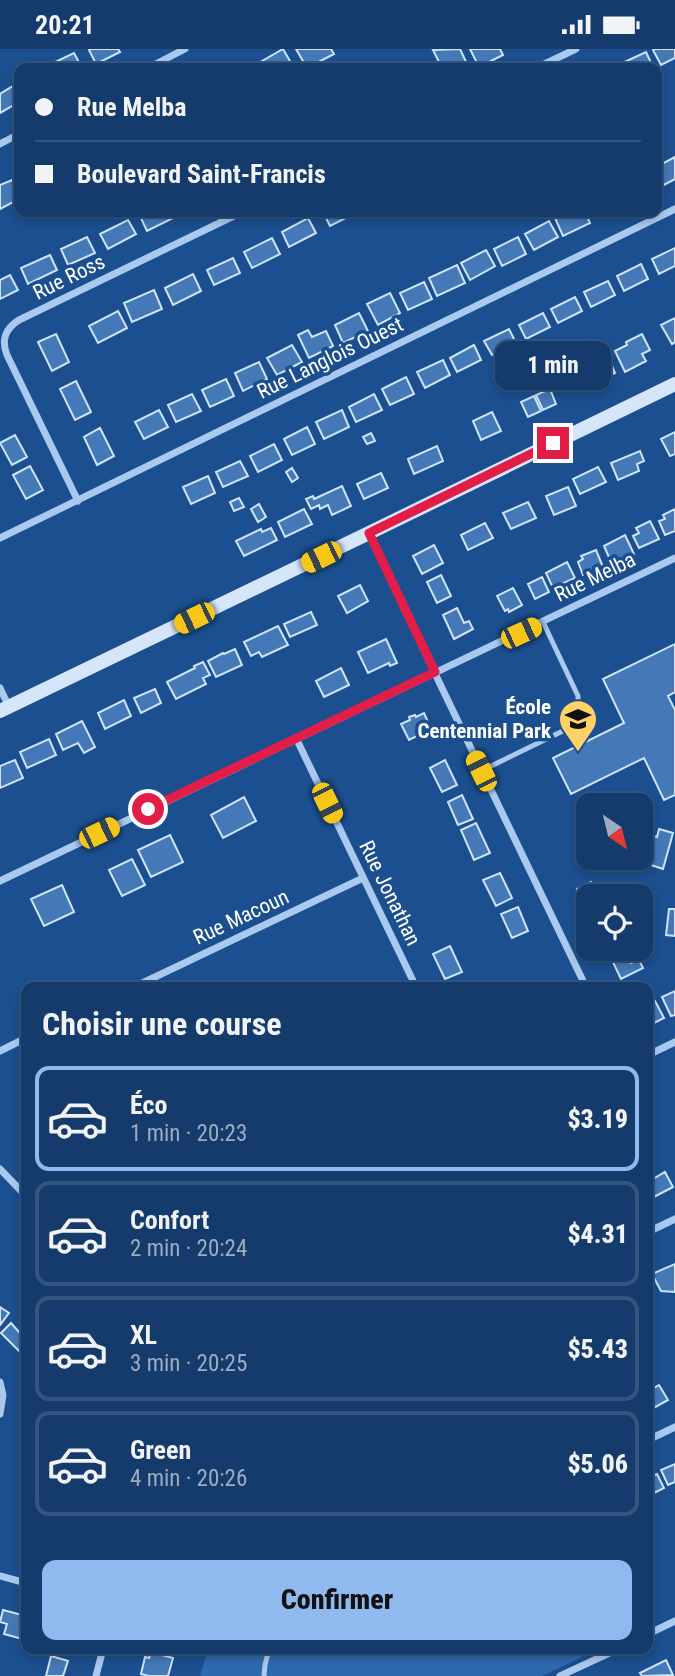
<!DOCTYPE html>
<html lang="fr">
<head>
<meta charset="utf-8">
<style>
  :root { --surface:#143b6b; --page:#214673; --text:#f1f3f6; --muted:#9dadc1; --line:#33557e; --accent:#90b9f0 }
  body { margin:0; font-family:"Roboto Condensed",sans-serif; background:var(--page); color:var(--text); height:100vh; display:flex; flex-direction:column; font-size:26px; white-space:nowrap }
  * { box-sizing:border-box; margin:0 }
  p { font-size:23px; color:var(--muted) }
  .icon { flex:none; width:38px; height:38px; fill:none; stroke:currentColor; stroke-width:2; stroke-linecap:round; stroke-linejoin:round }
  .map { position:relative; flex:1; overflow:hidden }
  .sheet { position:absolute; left:21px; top:933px; width:632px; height:672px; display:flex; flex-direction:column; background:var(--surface); border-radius:14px; box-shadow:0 4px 10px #0003,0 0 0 2px var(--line) }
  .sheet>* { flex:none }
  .top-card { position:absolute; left:14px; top:14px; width:648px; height:154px; border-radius:14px; box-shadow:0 4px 10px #0003,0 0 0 2px var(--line); display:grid; align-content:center; height:154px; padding:0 21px; background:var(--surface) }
  .needle { width:46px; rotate:145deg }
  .fabs { position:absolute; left:576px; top:744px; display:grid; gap:14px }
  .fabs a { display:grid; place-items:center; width:77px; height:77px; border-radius:14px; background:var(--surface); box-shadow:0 4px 10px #0003,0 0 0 2px var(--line); font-size:35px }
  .end { position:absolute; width:32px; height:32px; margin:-16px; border:9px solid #e11d48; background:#fff; box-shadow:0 0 0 4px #fff }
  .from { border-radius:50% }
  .bubble { position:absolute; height:49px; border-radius:14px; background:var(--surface); box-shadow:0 4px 10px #0003,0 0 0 2px var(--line); font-size:23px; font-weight:800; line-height:49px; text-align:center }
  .car { position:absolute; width:21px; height:42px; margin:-21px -10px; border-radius:9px; box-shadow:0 0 5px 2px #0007; background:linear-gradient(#f5c518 24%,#345 0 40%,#f5c518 0 76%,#345 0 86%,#f5c518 0) }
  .top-card b { display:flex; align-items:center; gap:24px; height:66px; font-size:26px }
  .top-card b+b { border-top:2px solid var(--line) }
  .top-card i { width:18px; height:18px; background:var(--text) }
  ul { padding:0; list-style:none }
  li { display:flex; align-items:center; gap:21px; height:105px; margin:0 14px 10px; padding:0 7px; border:4px solid var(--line); border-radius:14px }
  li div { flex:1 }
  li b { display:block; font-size:26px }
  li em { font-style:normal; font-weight:800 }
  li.current { border-color:var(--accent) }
  li>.icon { width:63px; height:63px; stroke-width:1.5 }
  h2 { padding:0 21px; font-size:32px; line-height:84px }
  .primary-button { display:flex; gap:14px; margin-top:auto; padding:14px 21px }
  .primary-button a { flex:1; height:80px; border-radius:14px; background:var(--accent); color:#111; font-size:28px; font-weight:800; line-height:80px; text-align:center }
  .status { display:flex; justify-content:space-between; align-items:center; height:49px; padding:0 35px; background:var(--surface); direction:ltr }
  .status svg { height:19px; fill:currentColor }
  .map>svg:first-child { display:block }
</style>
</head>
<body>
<div class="status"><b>20:21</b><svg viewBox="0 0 49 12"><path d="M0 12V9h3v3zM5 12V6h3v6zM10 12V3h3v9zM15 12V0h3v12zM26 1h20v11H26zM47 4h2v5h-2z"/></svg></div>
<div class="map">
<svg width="675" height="1627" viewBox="0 0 675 1627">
  <rect width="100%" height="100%" fill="#1b4f8f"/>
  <path fill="#2e69ad" d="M208,1600H590L580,1609L542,1627H200Z"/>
  <path fill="#4478b7" stroke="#cfe3fa" stroke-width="2" d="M91,0H118L120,3L96,15L89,1Z
    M283,0L294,19H257L255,16Z
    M296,0H331L334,5L307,19Z
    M460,0L469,19H442L433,1Z
    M470,0H500L503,6L479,18Z
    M654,0H675V9L661,16L653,1Z
    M646,3L653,18L622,19L620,15Z
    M74,4L82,19H53L51,15Z
    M13,37L19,49V53L0,64V45Z
    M675,108V130L662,137L656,126V118Z
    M12,131L19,145V150L0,160V136Z
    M144,163H172L175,168L147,182L139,165Z
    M323,163H356V164L330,177Z
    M569,163H585L590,174L563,187L555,169Z
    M308,169L316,184L289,198L282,183Z
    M128,171L136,185L108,200L100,185Z
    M549,172L558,188L534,201L525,185Z
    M87,188L95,204L68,216L61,200Z
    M518,188L526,205L502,217L494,200Z
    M272,189L280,205L252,219L244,203Z
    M675,199V217L659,225L652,210Z
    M486,201L495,217L470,231L461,214Z
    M50,206L57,221L28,235L21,219Z
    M233,209L240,224L214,236L207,221Z
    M641,215L648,230L624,242L617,227Z
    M457,216L465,234L437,247L429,229Z
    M193,225L201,242L173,256L165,239Z
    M10,226L18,241L0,250V231Z
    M608,232L615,246L591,258L584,243Z
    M424,233L432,250L408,261L400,244Z
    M154,241L162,260L132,273L124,254Z
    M390,244L400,264L378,276L367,255Z
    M575,248L582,262L558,274L551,260Z
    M118,262L127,279L98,294L89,277Z
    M359,264L368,282L343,294L335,276Z
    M543,264L550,278L526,290L519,276Z
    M675,269V293L672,295L661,276Z
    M509,280L516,294L492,306L484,292Z
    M308,281L312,288L326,282L333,297L309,309L298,286Z
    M56,285L69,313L52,322L38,293Z
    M642,285L650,301L642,305L646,312L625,323L615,302L627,296L626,293Z
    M292,296L302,313L277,326L267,309Z
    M474,296L481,311L457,323L450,309Z
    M607,305L615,324L587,336L579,317Z
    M443,311L450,326L425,339L417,323Z
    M259,313L267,330L243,342L235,324Z
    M406,328L414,345L390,356L382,340Z
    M226,330L234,347L210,358L202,341Z
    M76,332L91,363L75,371L60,340Z
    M550,340L556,355L543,361L536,346Z
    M192,345L201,362L176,373L168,356Z
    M374,345L382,361L356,373L349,358Z
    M534,347L541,362L528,368L521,353Z
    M159,361L168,378L144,390L135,373Z
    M342,361L349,378L324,390L316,373Z
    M492,363L501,382L481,391L473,372Z
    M307,378L315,395L292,406L284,390Z
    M100,379L114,407L97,416L84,388Z
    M675,383V405L670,407L661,390Z
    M371,384L375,392L367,395L363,388Z
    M15,386L27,408L12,416L0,394Z
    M274,395L282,411L258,423L250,407Z
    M437,397L443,412L414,425L408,410Z
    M640,402L644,412L637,415L639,422L618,431L611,414Z
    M240,412L248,427L223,438L216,423Z
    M30,417L43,441L26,450L13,426Z
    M598,418L606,433L580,445L573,430Z
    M292,419L298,429L292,433L286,423Z
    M381,424L388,439L364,450L357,435Z
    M208,427L215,444L191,455L183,438Z
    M342,437L351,457L332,466L328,456L320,460L319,456L311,460L306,450L313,447L314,450Z
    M568,438L576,457L554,466L546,447Z
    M239,449L244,458L234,462L230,453Z
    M528,453L536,469L511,480L503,464Z
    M259,455L266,468L258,473L251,460Z
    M304,460L312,475L285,488L278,473Z
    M675,460V482L665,486L659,472L665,470L663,466Z
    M650,472L659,490L639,499L633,487L639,484L636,479Z
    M485,474L493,489L468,501L461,486Z
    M271,479L277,491L244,507L236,492L261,480L262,483Z
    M625,486L634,505L620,512L618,509L611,513L604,497Z
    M434,496L443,514L422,525L413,507Z
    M596,501L603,518L583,526L578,513L583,510L581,507Z
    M567,513L575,529L553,539L546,524Z
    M441,526L451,547L437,554L427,533Z
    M542,528L549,543L535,550L528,535Z
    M360,536L368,552L347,564L338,547Z
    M513,539L522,556L509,563L508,560L505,562L497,547Z
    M457,559L464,574L469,572L473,580L454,590L443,566Z
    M311,563L317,576L290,588L284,575Z
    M278,577L288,596L262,608L259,603L251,607L244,593Z
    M386,590L397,614L390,617L389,614L368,624L358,603Z
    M675,595V643L668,647L675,661V746L664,751L644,709L571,745L553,709L624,674L603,630Z
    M235,600L242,616L216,628L208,612L223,604L224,605Z
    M203,613L210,626L203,629L206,635L176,650L167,633L195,619L194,617Z
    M341,619L349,636L324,648L316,632Z
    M155,640L161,654L141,664L134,649Z
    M124,651L131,667L105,680L98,664Z
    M424,664L431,680L409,691L401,675L410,671L409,668L415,666L416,668Z
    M82,672L95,698L84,704L78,694L63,701L56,685Z
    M49,690L56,706L27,719L20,703Z
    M15,711L23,729L0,739V717Z
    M445,711L457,736L442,743L430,719Z
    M462,746L473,770L458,776L448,753Z
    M244,748L256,772L223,789L211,766Z
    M476,774L490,804L474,811L461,781Z
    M659,780L673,784L663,820L645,814L653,787L657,788Z
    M170,786L183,813L151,828L138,801Z
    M132,810L145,836L122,847L109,821Z
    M500,824L512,849L496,857L483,831Z
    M591,833L598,847H588V863L577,840Z
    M62,836L74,863L44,877L31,850Z
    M518,858L528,882L512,889L501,865Z
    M669,860H675V887L666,886Z
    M450,897L462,923L445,930L433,905Z
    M624,900L631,914L639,911L643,919L621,930L610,907Z
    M675,942V966L671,967L662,948Z
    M655,952L664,969L648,977V956Z
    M665,1123L673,1138L650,1150L648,1145V1133Z
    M675,1215V1243L661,1242L652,1225Z
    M0,1258L9,1264L0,1276Z
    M11,1274L19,1283L24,1278L26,1280L25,1308L1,1284Z
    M659,1336L668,1351L648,1362V1342Z
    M675,1415V1433L668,1436L661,1421Z
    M657,1425L664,1439L648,1447V1429Z
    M3,1561L26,1567V1591L4,1585L7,1575L0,1573Z
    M151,1603L173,1609L168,1627H149L141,1625L145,1608L149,1609Z
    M51,1607L68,1612L63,1627H46Z
    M666,1611L673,1626L642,1627L640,1624Z"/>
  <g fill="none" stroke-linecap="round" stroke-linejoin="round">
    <path stroke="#a9c9ee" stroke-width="5" d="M481,722L573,677L578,672V647L543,573
      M264,1627L265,1616L269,1600"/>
    <path stroke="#a9c9ee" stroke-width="7" d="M148,19L185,0
      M536,19L576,0
      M0,95L19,85
      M78,452L7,306C1,291 5,280 19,271L242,163
      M369,484L440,635L586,938
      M0,489L675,160
      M0,639L9,658
      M296,689L416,938
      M0,832L675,509
      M134,938L363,829
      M0,1002L26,989
      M648,1006L675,993
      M0,1120L26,1147
      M648,1183L675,1170
      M0,1333L3,1346L0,1365
      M648,1391L675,1378
      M0,1527L26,1534
      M648,1585L675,1572
      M96,1627L103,1600
      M560,1627L618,1600"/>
    <path stroke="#d6e6fa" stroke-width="14" d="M0,662L369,484L675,335"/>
  </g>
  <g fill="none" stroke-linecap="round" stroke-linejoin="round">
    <path stroke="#e11d48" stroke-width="9" d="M148,760L435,623L369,484L553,394"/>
  </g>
  <defs>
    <symbol id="school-pin" viewBox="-11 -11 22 30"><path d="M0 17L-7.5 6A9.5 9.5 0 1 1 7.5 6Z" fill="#ffd166" stroke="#1b4f8f"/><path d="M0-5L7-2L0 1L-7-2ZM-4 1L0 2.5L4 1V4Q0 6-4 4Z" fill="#111"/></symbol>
  </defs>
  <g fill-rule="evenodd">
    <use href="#school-pin" x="556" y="648" width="44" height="60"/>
  </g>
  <g text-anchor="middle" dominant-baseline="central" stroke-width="7" stroke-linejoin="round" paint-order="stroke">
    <g font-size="21" fill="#fff" stroke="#1b4f8f">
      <text transform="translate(69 228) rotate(-26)">Rue Ross</text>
      <text transform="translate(330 309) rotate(-26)">Rue Langlois Ouest</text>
      <text transform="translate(595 528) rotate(-26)">Rue Melba</text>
      <text transform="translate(390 844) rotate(64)">Rue Jonathan</text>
      <text transform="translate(241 868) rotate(-25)">Rue Macoun</text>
    </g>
    <g font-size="21" font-weight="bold" fill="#fff" stroke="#1b4f8f" text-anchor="end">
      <text x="551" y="658">École<tspan x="551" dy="24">Centennial Park</tspan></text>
    </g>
  </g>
</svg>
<div class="fabs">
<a><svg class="needle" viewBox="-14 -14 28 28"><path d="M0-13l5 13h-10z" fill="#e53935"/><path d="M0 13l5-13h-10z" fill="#9dadc1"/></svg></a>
<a><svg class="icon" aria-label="locate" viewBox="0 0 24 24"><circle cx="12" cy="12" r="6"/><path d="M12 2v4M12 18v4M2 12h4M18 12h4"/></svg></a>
</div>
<i class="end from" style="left:148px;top:760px"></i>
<i class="end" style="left:553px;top:394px"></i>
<div class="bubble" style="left:495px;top:292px;width:116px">1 min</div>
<i class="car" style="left:321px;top:508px;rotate:244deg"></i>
<i class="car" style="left:194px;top:569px;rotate:244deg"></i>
<i class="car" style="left:521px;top:584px;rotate:65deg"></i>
<i class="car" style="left:481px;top:722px;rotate:334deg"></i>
<i class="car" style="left:327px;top:754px;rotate:154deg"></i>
<i class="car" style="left:99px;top:784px;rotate:64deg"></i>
<div class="top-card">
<b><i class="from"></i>Rue Melba</b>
<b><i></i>Boulevard Saint-Francis</b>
</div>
<section class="sheet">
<h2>Choisir une course</h2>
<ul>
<li class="current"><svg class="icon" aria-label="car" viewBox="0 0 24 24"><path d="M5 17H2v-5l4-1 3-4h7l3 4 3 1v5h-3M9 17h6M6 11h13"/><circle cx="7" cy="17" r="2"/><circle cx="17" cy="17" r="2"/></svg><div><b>Éco</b><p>1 min · 20:23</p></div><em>$3.19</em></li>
<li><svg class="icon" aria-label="car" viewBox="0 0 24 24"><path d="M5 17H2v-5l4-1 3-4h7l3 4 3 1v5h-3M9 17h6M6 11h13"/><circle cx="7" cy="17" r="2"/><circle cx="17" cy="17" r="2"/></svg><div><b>Confort</b><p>2 min · 20:24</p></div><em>$4.31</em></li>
<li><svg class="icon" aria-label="car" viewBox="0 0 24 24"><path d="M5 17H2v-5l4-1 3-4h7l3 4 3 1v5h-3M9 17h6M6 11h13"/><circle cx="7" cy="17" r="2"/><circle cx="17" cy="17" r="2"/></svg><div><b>XL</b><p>3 min · 20:25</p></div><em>$5.43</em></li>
<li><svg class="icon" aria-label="car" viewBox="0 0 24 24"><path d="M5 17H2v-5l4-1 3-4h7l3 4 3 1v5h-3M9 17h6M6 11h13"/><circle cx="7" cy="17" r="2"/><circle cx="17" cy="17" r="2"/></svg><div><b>Green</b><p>4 min · 20:26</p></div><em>$5.06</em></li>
</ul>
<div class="primary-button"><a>Confirmer</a></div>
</section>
</div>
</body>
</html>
